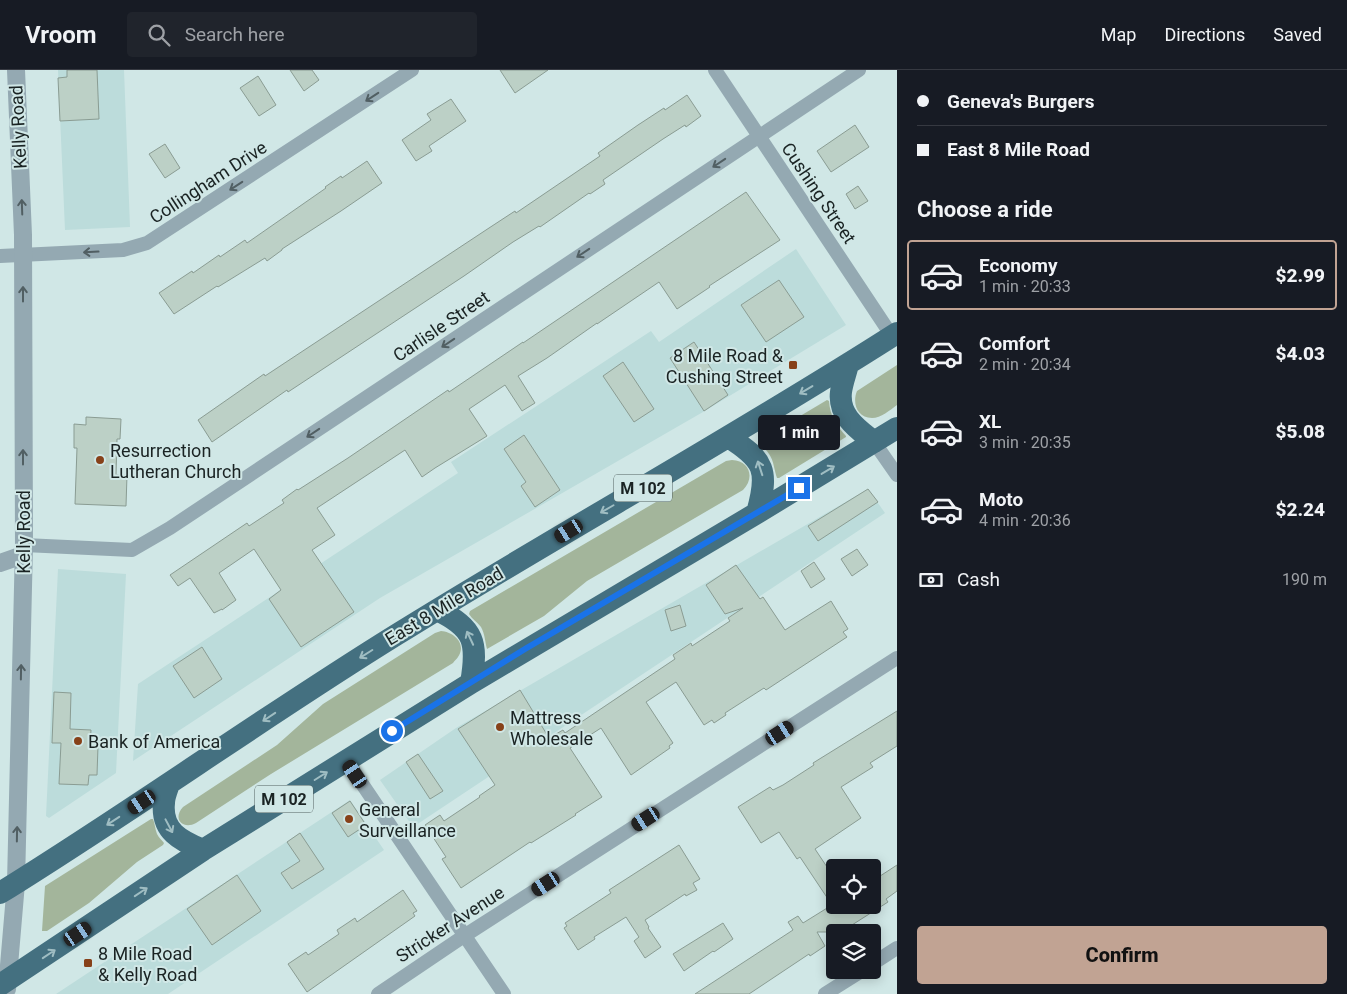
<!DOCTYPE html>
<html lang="en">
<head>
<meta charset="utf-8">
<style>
  :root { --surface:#171b24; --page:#20242c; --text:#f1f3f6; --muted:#9ea1a6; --line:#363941; --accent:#c1a393 }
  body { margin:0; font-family:Roboto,sans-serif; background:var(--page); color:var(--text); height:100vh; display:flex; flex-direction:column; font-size:19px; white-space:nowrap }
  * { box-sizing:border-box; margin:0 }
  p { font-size:16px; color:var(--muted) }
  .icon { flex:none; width:28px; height:28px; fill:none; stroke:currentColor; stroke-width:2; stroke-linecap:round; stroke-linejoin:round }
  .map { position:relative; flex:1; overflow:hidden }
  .panel { display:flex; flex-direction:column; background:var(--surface); width:450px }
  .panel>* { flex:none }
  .top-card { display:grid; align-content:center; height:110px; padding:0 20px; background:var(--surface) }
  .tools { position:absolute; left:826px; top:789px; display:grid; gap:10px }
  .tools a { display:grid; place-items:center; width:55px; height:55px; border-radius:5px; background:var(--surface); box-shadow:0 2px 12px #0003; font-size:25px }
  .end { position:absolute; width:22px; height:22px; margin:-11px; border:6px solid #1a73e8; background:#fff; box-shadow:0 0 0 2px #fff }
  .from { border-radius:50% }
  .bubble { position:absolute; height:35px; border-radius:5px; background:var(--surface); box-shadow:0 2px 12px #0003; font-size:16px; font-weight:800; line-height:35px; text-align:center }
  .car { position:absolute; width:15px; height:30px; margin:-15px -8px; border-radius:6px; box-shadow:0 0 4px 1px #0007; background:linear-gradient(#222 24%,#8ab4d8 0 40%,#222 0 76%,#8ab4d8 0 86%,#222 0) }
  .top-card b { display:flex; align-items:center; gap:18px; height:48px; font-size:19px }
  .top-card b+b { border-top:1px solid var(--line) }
  .top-card i { width:12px; height:12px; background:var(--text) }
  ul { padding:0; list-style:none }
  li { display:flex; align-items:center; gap:15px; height:70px; margin:0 10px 8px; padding:0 10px; border:2px solid transparent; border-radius:5px }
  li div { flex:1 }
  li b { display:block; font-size:19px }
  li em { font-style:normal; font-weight:800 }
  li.on { border-color:var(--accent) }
  li>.icon { width:45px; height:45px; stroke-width:1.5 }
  h2 { padding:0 20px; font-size:22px; line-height:60px }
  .pay { display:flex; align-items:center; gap:12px; height:55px; padding:0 20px; font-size:19px }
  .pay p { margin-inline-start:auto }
  .action { display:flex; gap:10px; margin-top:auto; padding:10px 20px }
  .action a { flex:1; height:58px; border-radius:5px; background:var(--accent); color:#111; font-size:20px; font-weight:800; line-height:58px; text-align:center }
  header { display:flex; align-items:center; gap:30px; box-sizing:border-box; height:70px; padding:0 25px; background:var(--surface); border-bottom:1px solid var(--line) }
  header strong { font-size:24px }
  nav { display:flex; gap:28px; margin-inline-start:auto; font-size:18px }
  .search { width:350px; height:45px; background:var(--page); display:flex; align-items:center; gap:12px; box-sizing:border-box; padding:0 18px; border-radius:5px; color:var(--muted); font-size:19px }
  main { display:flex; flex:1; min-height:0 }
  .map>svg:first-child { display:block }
</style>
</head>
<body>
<header>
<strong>Vroom</strong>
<div class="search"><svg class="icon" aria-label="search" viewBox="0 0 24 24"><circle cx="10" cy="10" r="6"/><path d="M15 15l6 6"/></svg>Search here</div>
<nav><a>Map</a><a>Directions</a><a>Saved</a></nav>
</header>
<main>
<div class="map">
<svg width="897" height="924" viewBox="0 0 897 924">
  <rect width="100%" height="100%" fill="#d0e7e6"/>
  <path fill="#bcdcdb" d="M58,0H124L130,157L65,160Z
    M796,179L846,255L703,342L380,528L133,691L138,614L458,403L451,392L651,261L659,272Z
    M868,419L885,443L413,757L380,710L456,658Z
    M58,499L126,504L116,703L49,748L46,746Z
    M350,730L384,780L168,924H56Z"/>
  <path fill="#a3b59b" d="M897,295V335C890,340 881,348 872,348C857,348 852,333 857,321Z
    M827,330L829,331C830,346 836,355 846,366V367L779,408H777C774,400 774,391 769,384C766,379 761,376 760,370Z
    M732,390C750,391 755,408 743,420L587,511L544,546L487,579C485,572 485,564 481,557C477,552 472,549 469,544L470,541L726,391Z
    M441,561C454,562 467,574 458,587C457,589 454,591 453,593L271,704L196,753C183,760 172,749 183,737L277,675L323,634L435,563Z
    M151,749H153C155,754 155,759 157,764C159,768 162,770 164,773L163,775L137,792L89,833L47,861H42L45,816Z"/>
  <path fill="#bcd0c6" stroke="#8a9c93" d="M67,0H97L99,49L60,51L58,8L67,7Z
    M290,0H312L319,10L304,21Z
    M500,0H548L515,23Z
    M258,6L276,35L259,46L240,18Z
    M687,25L701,46L686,57L685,55L663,69L603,110L605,114L590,124L589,123L540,157L539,156L513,172L464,206L288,322L287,320L212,372L198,350L264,304L265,306L489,158L515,141L516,143L600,86L598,83L638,55L664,38L665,40Z
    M451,29L466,51L429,76L432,81L416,91L402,70L431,50L427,44Z
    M855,55L869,77L831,102L817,81Z
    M165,74L180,98L165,108L149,84Z
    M367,91L382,113L341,141L282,179V180L267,191L265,188L218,217L217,216L174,244L159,223L192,201L193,203L219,185L220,187L245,170L247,173L326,118L325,117L341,106L342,108Z
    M858,116L868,131L855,139L846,124Z
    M746,122L780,170L709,216L710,217L677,239L659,212L597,254V253L547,288L518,306L535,333L522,341L505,315L469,339L487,366L435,398L422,407L405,380L317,438L335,465L312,480L354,542L301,577L269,529L281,520L254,479L219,503L236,530L222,540V539L214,543L190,508L178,516L170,505L247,453L249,456L284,433L282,430L297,419L298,420L348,388L448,320L449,322L523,272V273Z
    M779,210L804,247L766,272L741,235Z
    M694,272L728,325L704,341L670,288Z
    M623,292L654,339L634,352L603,306Z
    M86,347L121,349L120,369H117L116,405H127L126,436L75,434L77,378H74V354L86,355Z
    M524,365L560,420L535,437L521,416L526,412L504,379Z
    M868,419L878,432L818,471L808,456Z
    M857,479L868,495L852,506L841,489Z
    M814,492L825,509L811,518L801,501Z
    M736,495L760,529L763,527L785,560L831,531L848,559L843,562L847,567L766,620L764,618L725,643L726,645L714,653L712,650L704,655L676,612L646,632L673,673L669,676L670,678L631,705L601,658L573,676L570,678L602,727L575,744L576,745L531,773L530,772L461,818L442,789L446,787L425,755L440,745L444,751L480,727L479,726L495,715L458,659L520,620L549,668L563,660L565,663L675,589L673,585L691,573L692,576L730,551L728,548L743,538L725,544L706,515Z
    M680,535L686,556L671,561L665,540Z
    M202,577L222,609L194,628L173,596Z
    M54,622L71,623L70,659L91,660L90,675L98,676L97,705H89L88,715L59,714L61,673H52Z
    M897,641V676L870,693L873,697L841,717L861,748L815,779L835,809V835H872V808L874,810L897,795V821L886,829L888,832L841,862H817L825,876L810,886L809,884L749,924H695L793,860L788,852L798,846L803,853L832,835L800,787L797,789L779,762L761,773L738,737L770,717L773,720L783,715L814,695L813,693Z
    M418,684L443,721L430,729L406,692Z
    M350,731L366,755L348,767L332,743Z
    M300,763L324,799L292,819L281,803L300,791L287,772Z
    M679,775L700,809L693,813L697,820L686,826L685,824L645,850L649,857L648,858L661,877L645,888L634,871L639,867L626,847L594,867L595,869L578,880L564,858L567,856L565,853L611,823L609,820Z
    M237,805L261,841L212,875L187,839Z
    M403,820L417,841L413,843L415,846L307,922L288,894L306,882L308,885L339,864L337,860L355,848L357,852Z
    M723,853L733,869L714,882L713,881L684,901L673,884Z"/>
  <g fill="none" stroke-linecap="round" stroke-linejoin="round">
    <path stroke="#94a9b2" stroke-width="14" d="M715,0L892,266
      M0,186L123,180L147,173L412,0
      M874,372L897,405
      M24,475L132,480L170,458L859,0
      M346,690L504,924
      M872,894L897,878
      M378,924L464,866L897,588
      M825,924L863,900"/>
    <path stroke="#94a9b2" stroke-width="18" d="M0,493L23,485
      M7,919L16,813L24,475L23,165L16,0"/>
    <path stroke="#447080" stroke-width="22" d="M848,294C846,303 842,313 841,322C838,346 858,359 874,372
      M728,367C765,390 769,401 757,443
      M437,540C475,558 478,573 471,613
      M169,714C167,720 164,727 164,733C161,761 181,771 203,780
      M0,823C134,740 262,648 396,565C562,462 733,368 897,263
      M0,915L203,780L471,613L757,443L897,358"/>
  </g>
  <defs><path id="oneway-shaft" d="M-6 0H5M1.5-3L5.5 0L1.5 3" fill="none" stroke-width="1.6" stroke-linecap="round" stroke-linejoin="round" transform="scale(1.25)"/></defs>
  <g stroke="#515f63">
    <use href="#oneway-shaft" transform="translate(372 27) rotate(147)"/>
    <use href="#oneway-shaft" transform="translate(719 93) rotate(146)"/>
    <use href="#oneway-shaft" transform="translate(236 116) rotate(147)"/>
    <use href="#oneway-shaft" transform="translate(22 137) rotate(-92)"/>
    <use href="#oneway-shaft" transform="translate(91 182) rotate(177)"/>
    <use href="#oneway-shaft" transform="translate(583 183) rotate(146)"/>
    <use href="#oneway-shaft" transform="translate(23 224) rotate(-90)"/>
    <use href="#oneway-shaft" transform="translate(448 273) rotate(146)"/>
    <use href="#oneway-shaft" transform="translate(313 363) rotate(146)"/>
    <use href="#oneway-shaft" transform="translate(23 387) rotate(-90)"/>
    <use href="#oneway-shaft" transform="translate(21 602) rotate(-89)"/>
    <use href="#oneway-shaft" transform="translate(17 764) rotate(-89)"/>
  </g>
  <g stroke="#9fbdc2">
    <use href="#oneway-shaft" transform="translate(806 320) rotate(149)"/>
    <use href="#oneway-shaft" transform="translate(760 398) rotate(-108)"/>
    <use href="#oneway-shaft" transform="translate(828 400) rotate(-31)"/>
    <use href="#oneway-shaft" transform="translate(607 439) rotate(150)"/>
    <use href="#oneway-shaft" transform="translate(470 568) rotate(-115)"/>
    <use href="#oneway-shaft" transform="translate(366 584) rotate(148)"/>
    <use href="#oneway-shaft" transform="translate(269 647) rotate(146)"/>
    <use href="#oneway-shaft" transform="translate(321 706) rotate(-32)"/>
    <use href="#oneway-shaft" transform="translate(113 751) rotate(147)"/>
    <use href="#oneway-shaft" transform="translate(169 756) rotate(62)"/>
    <use href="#oneway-shaft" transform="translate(141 822) rotate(-34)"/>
    <use href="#oneway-shaft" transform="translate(49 884) rotate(-34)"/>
  </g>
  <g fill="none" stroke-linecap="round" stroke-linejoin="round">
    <path stroke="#1a73e8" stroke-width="6" d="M392,661L525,579L799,418"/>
  </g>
  <g fill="#874119" stroke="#d0e7e6" stroke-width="2">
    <rect x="788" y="290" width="10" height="10" rx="2.5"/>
    <circle cx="100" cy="390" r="5"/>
    <circle cx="500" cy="657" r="5"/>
    <circle cx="78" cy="671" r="5"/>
    <circle cx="349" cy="749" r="5"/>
    <rect x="83" y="888" width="10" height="10" rx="2.5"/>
  </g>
  <g text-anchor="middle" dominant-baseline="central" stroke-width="4" stroke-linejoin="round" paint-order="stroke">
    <g fill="#d0e7e6" stroke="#515e5e" stroke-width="1">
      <rect x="614" y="404.5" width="58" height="27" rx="4"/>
      <rect x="255" y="715.5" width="58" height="27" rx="4"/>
    </g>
    <g font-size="16" font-weight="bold" fill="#1a2323">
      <text x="643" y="418">M 102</text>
      <text x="284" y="729">M 102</text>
    </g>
    <g font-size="18" fill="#1a2323" stroke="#d0e7e6">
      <text transform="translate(18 57) rotate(-93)">Kelly Road</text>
      <text transform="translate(208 112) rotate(-33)">Collingham Drive</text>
      <text transform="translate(819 123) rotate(56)">Cushing Street</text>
      <text transform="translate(441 256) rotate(-34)">Carlisle Street</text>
      <text transform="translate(23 462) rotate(-90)">Kelly Road</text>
      <text transform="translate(444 536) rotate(-31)">East 8 Mile Road</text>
      <text transform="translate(450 854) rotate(-33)">Stricker Avenue</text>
    </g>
    <g font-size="18" fill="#1a2323" stroke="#d0e7e6" text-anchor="start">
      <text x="783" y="285" text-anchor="end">8 Mile Road &amp;<tspan x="783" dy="21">Cushing Street</tspan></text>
      <text x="110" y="380">Resurrection<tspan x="110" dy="21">Lutheran Church</tspan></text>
      <text x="510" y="647">Mattress<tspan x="510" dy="21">Wholesale</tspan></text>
      <text x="88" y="671">Bank of America</text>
      <text x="359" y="739">General<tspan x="359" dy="21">Surveillance</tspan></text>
      <text x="98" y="883">8 Mile Road<tspan x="98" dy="21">&amp; Kelly Road</tspan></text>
    </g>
  </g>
</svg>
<div class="tools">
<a><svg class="icon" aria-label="locate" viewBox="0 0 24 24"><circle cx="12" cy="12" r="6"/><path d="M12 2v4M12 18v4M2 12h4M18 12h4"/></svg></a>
<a><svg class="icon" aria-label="layers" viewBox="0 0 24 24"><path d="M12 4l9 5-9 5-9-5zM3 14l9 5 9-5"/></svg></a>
</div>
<i class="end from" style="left:392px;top:661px"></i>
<i class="end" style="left:799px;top:418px"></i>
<div class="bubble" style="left:758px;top:345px;width:82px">1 min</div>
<i class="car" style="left:569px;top:461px;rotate:239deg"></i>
<i class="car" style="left:780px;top:663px;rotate:57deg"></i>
<i class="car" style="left:355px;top:704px;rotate:326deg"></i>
<i class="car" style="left:142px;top:732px;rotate:236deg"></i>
<i class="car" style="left:646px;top:749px;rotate:237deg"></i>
<i class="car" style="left:546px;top:814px;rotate:237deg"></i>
<i class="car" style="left:78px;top:864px;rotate:56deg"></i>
</div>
<section class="panel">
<div class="top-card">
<b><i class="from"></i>Geneva's Burgers</b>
<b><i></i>East 8 Mile Road</b>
</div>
<h2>Choose a ride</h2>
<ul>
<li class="on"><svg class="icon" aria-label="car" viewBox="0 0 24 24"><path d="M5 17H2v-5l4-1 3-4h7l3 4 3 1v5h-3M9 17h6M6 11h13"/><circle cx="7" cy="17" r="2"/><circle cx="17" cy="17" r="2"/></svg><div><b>Economy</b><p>1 min · 20:33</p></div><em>$2.99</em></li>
<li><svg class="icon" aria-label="car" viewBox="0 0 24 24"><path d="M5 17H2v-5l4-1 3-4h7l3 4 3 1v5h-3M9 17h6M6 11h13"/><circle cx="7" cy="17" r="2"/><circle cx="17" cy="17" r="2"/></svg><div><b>Comfort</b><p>2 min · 20:34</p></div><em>$4.03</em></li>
<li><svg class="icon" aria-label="car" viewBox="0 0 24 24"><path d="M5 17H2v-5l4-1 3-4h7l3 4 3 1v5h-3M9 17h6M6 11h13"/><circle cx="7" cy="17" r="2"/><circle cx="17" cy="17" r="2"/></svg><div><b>XL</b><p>3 min · 20:35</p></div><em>$5.08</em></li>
<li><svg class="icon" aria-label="car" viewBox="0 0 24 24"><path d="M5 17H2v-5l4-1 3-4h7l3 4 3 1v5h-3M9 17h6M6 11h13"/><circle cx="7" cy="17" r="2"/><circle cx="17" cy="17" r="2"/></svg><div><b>Moto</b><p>4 min · 20:36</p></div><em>$2.24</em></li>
</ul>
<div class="pay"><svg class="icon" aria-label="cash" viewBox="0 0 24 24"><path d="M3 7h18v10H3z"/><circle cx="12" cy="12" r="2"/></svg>Cash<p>190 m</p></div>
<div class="action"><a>Confirm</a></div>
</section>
</main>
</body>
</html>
